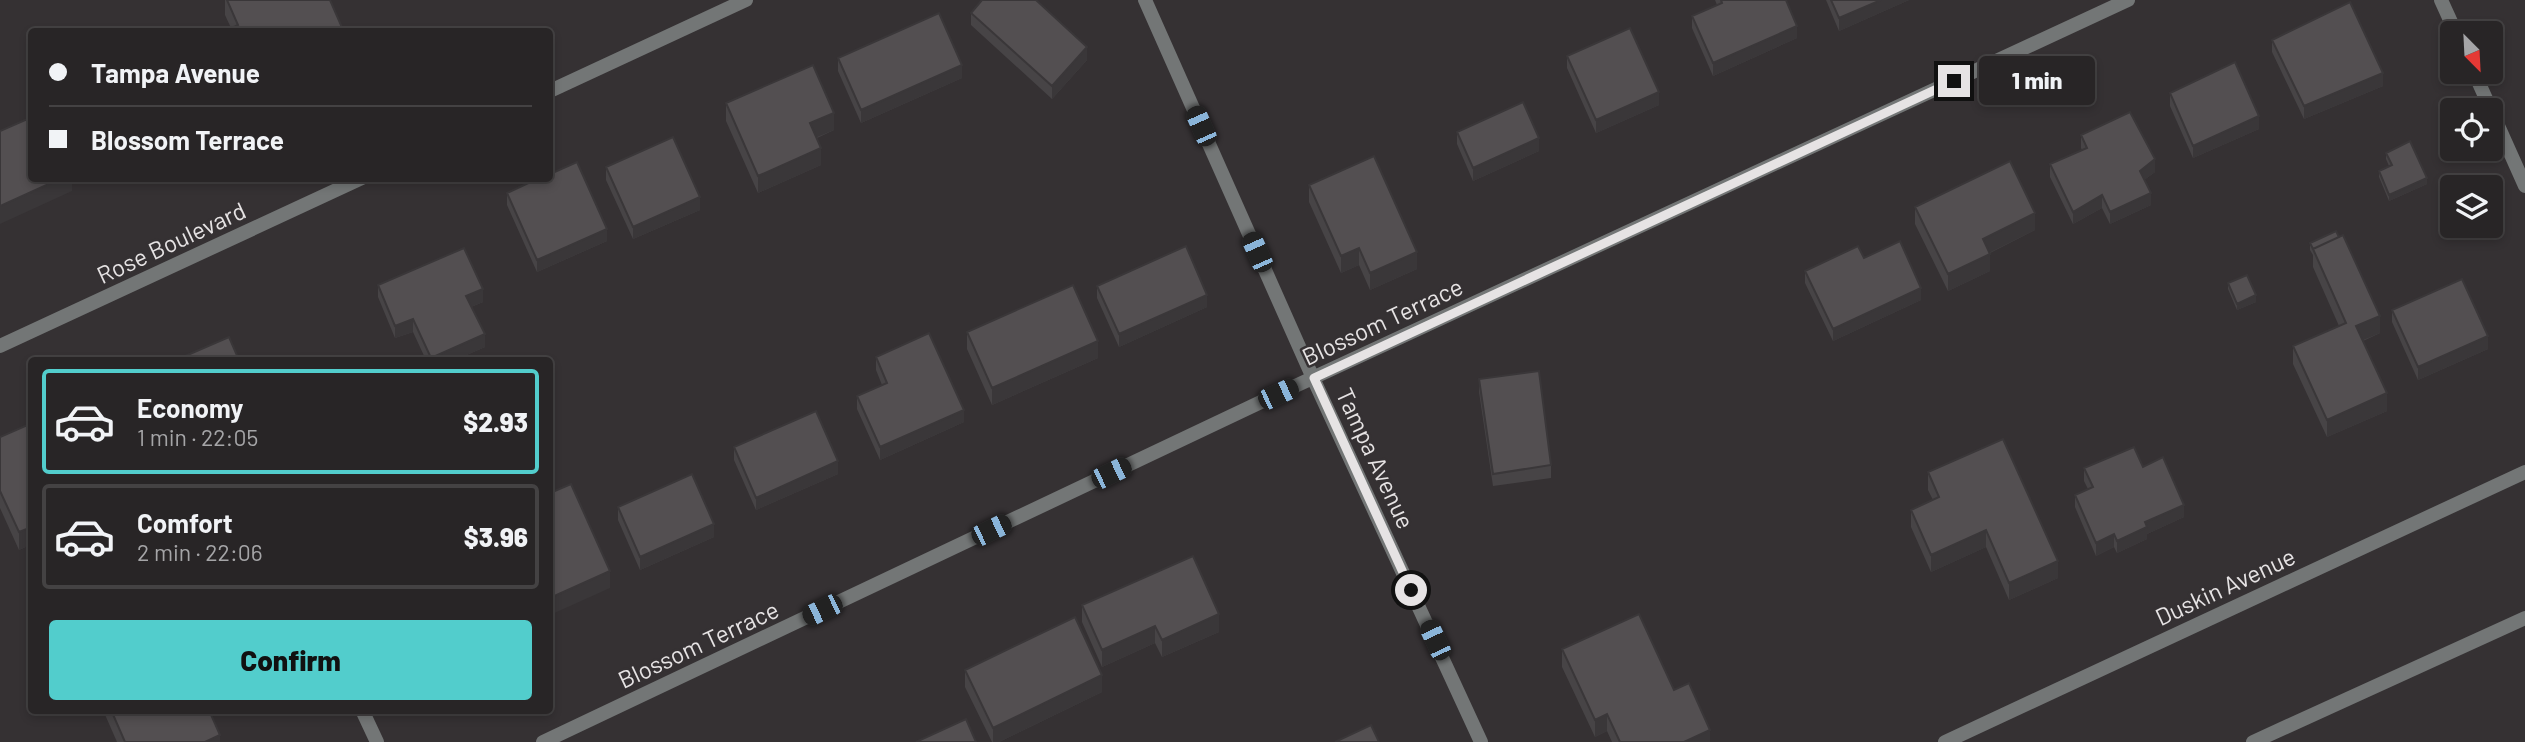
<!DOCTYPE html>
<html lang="en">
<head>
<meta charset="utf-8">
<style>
  :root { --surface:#282526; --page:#302d2e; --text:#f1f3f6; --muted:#a5a5a7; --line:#444243; --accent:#52cdcc }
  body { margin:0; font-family:Barlow,sans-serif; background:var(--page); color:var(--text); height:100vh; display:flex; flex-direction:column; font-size:26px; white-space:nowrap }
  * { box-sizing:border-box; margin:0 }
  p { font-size:23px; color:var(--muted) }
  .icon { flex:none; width:38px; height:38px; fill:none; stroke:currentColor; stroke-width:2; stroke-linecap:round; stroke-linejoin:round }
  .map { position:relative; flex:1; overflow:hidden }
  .details { position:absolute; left:28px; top:357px; width:525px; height:357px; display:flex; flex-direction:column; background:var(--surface); border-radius:7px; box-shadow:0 4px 10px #0003,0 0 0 2px var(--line) }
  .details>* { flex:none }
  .hud { position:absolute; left:28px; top:28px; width:525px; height:154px; border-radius:7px; box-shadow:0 4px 10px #0003,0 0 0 2px var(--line); display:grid; align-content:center; height:154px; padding:0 21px; background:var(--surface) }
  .needle { width:46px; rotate:156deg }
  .tools { position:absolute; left:2440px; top:21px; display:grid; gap:14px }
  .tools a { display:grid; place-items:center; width:63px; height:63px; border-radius:7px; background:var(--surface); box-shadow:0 4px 10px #0003,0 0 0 2px var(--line); font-size:35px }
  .end { position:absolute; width:32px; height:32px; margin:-16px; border:9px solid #e6e3e4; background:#111; box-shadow:0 0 0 4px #111 }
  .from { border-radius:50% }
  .bubble { position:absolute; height:49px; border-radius:7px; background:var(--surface); box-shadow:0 4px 10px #0003,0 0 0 2px var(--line); font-size:23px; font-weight:800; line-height:49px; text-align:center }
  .car { position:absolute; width:21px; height:42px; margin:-21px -10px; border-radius:9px; box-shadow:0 0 5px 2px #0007; background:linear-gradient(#222 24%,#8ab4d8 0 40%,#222 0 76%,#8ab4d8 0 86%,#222 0) }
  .hud b { display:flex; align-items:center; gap:24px; height:66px; font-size:26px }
  .hud b+b { border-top:2px solid var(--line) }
  .hud i { width:18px; height:18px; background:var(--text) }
  ul { padding:12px 0 0; list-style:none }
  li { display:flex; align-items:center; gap:21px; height:105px; margin:0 14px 10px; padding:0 7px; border:4px solid var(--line); border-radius:7px }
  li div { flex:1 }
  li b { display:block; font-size:26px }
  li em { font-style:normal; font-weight:800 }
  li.current { border-color:var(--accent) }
  li>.icon { width:63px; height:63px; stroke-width:1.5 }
  .action { display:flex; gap:14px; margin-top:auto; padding:14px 21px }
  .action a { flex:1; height:80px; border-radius:7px; background:var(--accent); color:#111; font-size:28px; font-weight:800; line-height:80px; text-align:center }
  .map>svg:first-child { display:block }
</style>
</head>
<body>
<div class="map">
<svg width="2525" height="742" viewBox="0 0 2525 742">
  <rect width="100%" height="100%" fill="#353133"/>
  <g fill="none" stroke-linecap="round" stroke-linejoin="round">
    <path stroke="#737676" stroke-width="14" d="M362,710L377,742
      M2253,742L2525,618"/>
    <path stroke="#737676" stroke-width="14" d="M1145,0L1313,378L1481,742
      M2441,0L2456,33
      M2474,72L2525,186
      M550,91L746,0
      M0,346L362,178
      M543,742L1278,394L2128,0
      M1945,742L2525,472"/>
  </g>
  <path fill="#474446" d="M225,0H330L231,28L225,15Z
    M1715,0H1786L1797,38L1713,76L1692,28V16L1717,5Z
    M1826,0H1909L1839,31Z
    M971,13L1087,60L1052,99L971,25Z
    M2272,40L2383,86L2304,119L2272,52Z
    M1567,56L1659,105L1596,133L1567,68Z
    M838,58L962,78L861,123L838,71Z
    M2170,93L2259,129L2193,158L2170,106Z
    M726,103L834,130L817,138L821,165L758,193L726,121Z
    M1457,132L1539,151L1473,181L1457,144Z
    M2081,135L2155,172L2144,180L2151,205L2110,224L2102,208L2073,224L2050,177V164L2082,150L2081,148Z
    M2386,153L2427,184L2389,201L2379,177V171L2389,166L2386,159Z
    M606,167L700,210L633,239L606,180Z
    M1309,185L1417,269L1370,290L1359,265L1341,273L1309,202Z
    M507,193L607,241L537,272L507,205Z
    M1915,207L2035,230L1990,253V271L1948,291L1915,224Z
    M2310,243L2380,333L2363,341L2387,411L2327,437L2293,364V346L2339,326L2313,267V255L2310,250Z
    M1864,258L1921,300L1833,341L1805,283V271Z
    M2228,283L2256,302L2237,310L2228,289Z
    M378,285L483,302L471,307L485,347L455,360H426L413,332L395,338L378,297Z
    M1097,286L1207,307L1119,347L1097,298Z
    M2392,310L2488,349L2418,380L2392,322Z
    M967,332L1098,358L992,405L967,349Z
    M876,357L964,422L880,460L857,409V396L882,385L876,370Z
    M1479,379L1551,465V478L1493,486L1479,392Z
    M32,423V544L19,550L0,508V437Z
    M734,447L838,474L756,510L734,460Z
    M2143,467L2184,517L2147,534V539L2117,553L2114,547L2096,556L2075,507V495L2088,489L2084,481V468Z
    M1928,472L2058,578L2009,600L1986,547L1931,572L1911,527V510L1933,500L1928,490Z
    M618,507L714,537L640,570L618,520Z
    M1082,605L1219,632L1162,657L1155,643L1102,667L1082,622Z
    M1562,649L1674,690L1710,742H1612L1607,731L1595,737L1562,667Z
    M965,670L1102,692L999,742H992L965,687Z
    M103,710H209L220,742H117Z"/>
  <path fill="#3a3739" d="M1881,0H1909L1839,31V18Z
    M1797,26V38L1713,76V63Z
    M1087,47V60L1052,99V86Z
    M962,65V78L861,123V110Z
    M2383,73V86L2304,119V106Z
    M1659,92V105L1596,133V120Z
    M834,113V130L810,140V123Z
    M2259,116V129L2193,158V146Z
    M1539,138V151L1473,181V168Z
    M821,148V165L758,193V176Z
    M2155,159V172L2140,183V171Z
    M62,178H72V191L0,224V206Z
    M2427,178V184L2389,201V195Z
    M2151,193V205L2110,224V212Z
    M2102,195V208L2073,224V212Z
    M700,197V210L633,239V227Z
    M2035,213V230L1983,256V239Z
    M607,229V241L537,272V260Z
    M1359,248V265L1341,273V256Z
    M1417,252V269L1370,290V273Z
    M1990,254V271L1948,291V274Z
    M1921,288V300L1833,341V329Z
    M483,289V302L466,309V296Z
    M1207,295V307L1119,347V334Z
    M2256,295V302L2237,310V304Z
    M2380,316V333L2356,343V326Z
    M413,319V332L395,338V326Z
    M485,334V347L455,360H431V358Z
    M2488,336V349L2418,380V367Z
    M1098,341V358L992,405V388Z
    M2387,393V411L2327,437V420Z
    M964,410V422L880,460V447Z
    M838,461V474L756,510V498Z
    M2184,505V517L2147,534V539L2117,553V541L2145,522Z
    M714,524V537L640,570V557Z
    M32,527V544L19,550V532Z
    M1986,530V547L1931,572V555Z
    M2114,534V547L2096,556V543Z
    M2058,561V578L2009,600V583Z
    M610,571V588L550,615V598Z
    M1219,614V632L1162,657V640Z
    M1155,626V643L1102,667V650Z
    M1102,675V692L999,742H993V728Z
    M1607,714V731L1595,737V720Z
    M1710,730V742H1684Z
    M220,735V742H205Z"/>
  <path fill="#534f51" stroke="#3a3739" stroke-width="2" d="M227,0H330L344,32H224L238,25Z
    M982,0H1036L1087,47L1052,86L971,13Z
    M1721,0H1786L1797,26L1713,63L1692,16L1722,3Z
    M1831,0H1881L1839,18Z
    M2350,2L2383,73L2304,106L2272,40Z
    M939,13L962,65L861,110L838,58Z
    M1630,28L1659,92L1596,120L1567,56Z
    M2235,62L2259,116L2193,146L2170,93Z
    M813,65L834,113L810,123L821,148L758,176L726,103Z
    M1523,102L1539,138L1473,168L1457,132Z
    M2130,112L2155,159L2140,171L2151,193L2110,212L2102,195L2073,212L2050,164L2087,148L2081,135Z
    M32,117V178H62L0,206V131Z
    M673,137L700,197L633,227L606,167Z
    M2410,141L2427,178L2389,195L2379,171L2392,165L2386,153Z
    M1374,156L1417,252L1370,273L1359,248L1341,256L1309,185Z
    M2010,161L2035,213L1983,239L1990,254L1948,274L1915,207Z
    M577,162L607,229L537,260L507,193L539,178H550V174Z
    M2336,231L2339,237L2313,249L2310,243Z
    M2343,235L2380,316L2356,326L2387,393L2327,420L2293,346L2346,323L2313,249Z
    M1900,241L1921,288L1833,329L1805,271L1858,246L1864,258Z
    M1186,246L1207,295L1119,334L1097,286Z
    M464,248L483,289L466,296L485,334L431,358L413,319L395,326L378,285Z
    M2247,275L2256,295L2237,304L2228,283Z
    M2462,279L2488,336L2418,367L2392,310Z
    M1073,285L1098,341L992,388L967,332Z
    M929,333L964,410L880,447L857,396L887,383L876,357Z
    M229,337L239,360H176Z
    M1539,371L1551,465L1493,474L1479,379Z
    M816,411L838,461L756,498L734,447Z
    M32,423V527L19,532L0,491V437Z
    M2003,439L2058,561L2009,583L1986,530L1931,555L1911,510L1939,497L1928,472Z
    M2134,447L2143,467L2163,457L2184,505L2145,522L2147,527L2117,541L2114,534L2096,543L2075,495L2093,487L2084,468Z
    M692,474L714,524L640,557L618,507Z
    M571,484L610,571L550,598V493Z
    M1193,556L1219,614L1162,640L1155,626L1102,650L1082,605Z
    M1639,614L1674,690L1689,683L1710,730L1684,742H1620L1607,714L1595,720L1562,649Z
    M1075,617L1102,675L993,728L965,670Z
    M111,710H209L220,735L205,742H125Z
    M966,719L976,742H916Z
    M1371,725L1379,742H1335Z"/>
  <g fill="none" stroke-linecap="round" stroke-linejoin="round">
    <path stroke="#e6e3e4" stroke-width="9" d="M1411,590L1314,378L1954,81"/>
  </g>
  <g text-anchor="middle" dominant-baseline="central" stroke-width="5" stroke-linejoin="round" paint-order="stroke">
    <g font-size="24" fill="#e6e3e4" stroke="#353133">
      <text transform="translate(171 242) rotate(-25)">Rose Boulevard</text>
      <text transform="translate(1382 321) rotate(-25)">Blossom Terrace</text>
      <text transform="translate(1376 458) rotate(65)">Tampa Avenue</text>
      <text transform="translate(2225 586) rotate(-25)">Duskin Avenue</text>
      <text transform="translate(698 644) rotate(-25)">Blossom Terrace</text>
    </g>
  </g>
</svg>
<div class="tools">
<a><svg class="needle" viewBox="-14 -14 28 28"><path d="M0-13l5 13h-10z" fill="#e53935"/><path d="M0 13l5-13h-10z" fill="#a5a5a7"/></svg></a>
<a><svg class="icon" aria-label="locate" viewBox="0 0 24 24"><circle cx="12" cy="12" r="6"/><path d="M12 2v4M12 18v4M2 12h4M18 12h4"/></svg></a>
<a><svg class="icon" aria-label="layers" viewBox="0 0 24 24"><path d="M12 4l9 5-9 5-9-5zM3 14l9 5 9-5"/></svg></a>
</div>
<i class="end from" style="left:1411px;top:590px"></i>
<i class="end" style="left:1954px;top:81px"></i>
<div class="bubble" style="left:1979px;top:56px;width:116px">1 min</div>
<i class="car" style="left:1201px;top:126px;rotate:336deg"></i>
<i class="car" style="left:1257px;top:252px;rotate:336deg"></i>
<i class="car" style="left:1278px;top:394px;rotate:65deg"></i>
<i class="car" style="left:1111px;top:473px;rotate:64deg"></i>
<i class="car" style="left:991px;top:530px;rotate:64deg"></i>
<i class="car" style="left:822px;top:610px;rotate:244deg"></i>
<i class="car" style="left:1435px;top:640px;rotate:335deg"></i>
<div class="hud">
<b><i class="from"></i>Tampa Avenue</b>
<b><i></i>Blossom Terrace</b>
</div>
<section class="details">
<ul>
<li class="current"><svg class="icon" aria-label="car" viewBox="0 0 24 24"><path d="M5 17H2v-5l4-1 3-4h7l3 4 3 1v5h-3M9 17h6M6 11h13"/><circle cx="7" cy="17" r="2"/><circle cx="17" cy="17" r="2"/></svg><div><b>Economy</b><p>1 min · 22:05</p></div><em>$2.93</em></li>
<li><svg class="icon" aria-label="car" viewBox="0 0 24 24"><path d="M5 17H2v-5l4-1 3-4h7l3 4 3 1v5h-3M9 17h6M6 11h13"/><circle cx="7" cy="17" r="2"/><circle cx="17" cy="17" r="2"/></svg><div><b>Comfort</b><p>2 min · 22:06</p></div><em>$3.96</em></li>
</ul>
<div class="action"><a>Confirm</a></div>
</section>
</div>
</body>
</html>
